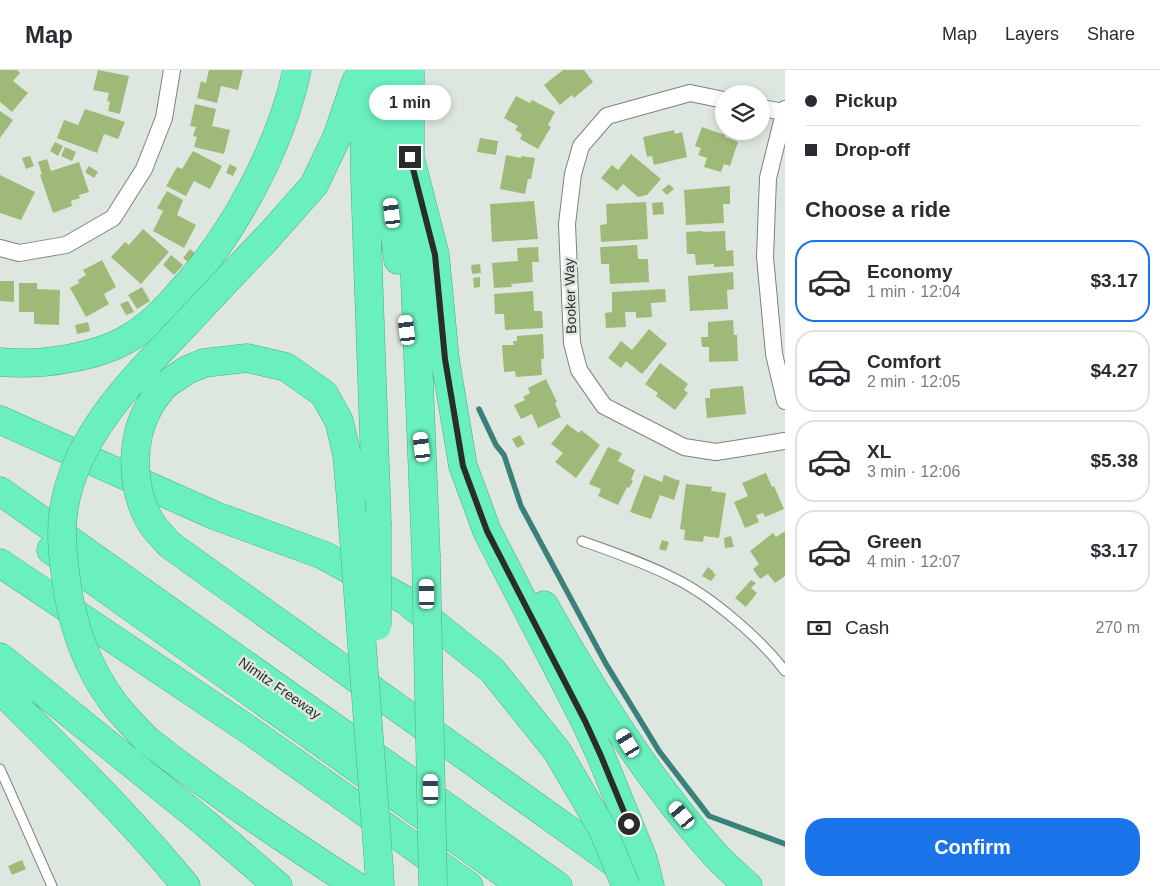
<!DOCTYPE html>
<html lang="en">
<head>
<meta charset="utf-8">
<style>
  :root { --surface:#fff; --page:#f7f7f7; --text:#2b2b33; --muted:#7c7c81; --line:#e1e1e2; --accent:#1a73e8 }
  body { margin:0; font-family:Helvetica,sans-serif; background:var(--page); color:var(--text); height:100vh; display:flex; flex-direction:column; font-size:19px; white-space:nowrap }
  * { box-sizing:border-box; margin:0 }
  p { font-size:16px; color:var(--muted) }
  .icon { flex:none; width:28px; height:28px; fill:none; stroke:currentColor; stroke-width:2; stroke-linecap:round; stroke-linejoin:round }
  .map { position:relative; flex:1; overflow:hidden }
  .sheet { display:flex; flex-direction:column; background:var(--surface); width:375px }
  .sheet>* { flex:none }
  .guide { display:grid; align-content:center; height:110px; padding:0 20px; background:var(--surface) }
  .controls { position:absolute; left:715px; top:15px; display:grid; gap:10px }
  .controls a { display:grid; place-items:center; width:55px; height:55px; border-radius:50%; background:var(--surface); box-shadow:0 2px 8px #0003; font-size:25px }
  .end { position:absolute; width:22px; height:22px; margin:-11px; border:6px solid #292c29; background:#fff; box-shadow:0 0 0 2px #fff }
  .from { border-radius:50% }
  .bubble { position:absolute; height:35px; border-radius:18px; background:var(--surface); box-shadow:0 2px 8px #0003; font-size:16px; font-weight:700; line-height:35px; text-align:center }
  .car { position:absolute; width:15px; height:30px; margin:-15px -8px; border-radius:6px; box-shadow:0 0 4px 1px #0007; background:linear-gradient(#fff 24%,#345 0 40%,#fff 0 76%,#345 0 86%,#fff 0) }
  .guide b { display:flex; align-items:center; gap:18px; height:48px; font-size:19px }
  .guide b+b { border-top:1px solid var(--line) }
  .guide i { width:12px; height:12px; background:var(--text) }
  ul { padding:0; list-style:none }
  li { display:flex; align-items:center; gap:15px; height:82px; margin:0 10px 8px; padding:0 10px; border:2px solid var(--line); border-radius:20px }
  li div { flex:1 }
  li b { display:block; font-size:19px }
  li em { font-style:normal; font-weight:700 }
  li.selected { border-color:var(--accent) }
  li>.icon { width:45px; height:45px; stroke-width:1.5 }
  h2 { padding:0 20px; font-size:22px; line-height:60px }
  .pay { display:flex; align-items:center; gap:12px; height:55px; padding:0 20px; font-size:19px }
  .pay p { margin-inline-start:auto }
  .button { display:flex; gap:10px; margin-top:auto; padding:10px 20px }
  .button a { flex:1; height:58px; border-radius:20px; background:var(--accent); color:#fff; font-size:20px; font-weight:700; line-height:58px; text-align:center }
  header { display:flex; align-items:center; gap:30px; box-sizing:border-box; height:70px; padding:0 25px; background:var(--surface); border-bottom:1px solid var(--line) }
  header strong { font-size:24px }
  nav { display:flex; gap:28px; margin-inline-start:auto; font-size:18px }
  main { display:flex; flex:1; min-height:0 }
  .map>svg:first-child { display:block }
</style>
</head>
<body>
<header>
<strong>Map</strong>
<nav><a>Map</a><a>Layers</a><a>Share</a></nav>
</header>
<main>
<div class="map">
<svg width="785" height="816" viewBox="0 0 785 816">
  <rect width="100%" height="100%" fill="#dee7df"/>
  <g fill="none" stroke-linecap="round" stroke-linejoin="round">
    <path stroke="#3a817a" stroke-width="5.5" d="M479,339L496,375L504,385L521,436L606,594L659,681L709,746L785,774"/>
  </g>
  <path fill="#9fba78" d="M0,0H17L20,3L13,11L28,23L12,42L0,32Z
    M98,0L129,6L120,44L108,41L110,32L107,31L109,23L93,20Z
    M209,0H243L238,20L221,16L217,33L197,28L201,11L206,13Z
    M563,0H584L593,12L574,28L572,25L560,35L544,15Z
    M516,26L530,33L532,30L555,42L548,55L551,57L538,79L520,69L522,64L515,60L518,56L504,48Z
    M195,34L216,39L212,56L230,60L224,84L194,77L197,67L193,66L196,57L190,56Z
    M85,39L125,52L118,69L104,64L97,83L57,68L64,50L78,55Z
    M0,41L13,50L0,68Z
    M702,57L725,65V67L738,72L730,96L724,94L721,102L704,97L707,88L698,85L701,78L695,76Z
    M674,60L675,64L682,62L687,87L654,95L652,86L647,87L643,67Z
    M480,68L498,71L496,85L477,82Z
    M55,72L63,76L58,86L50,81Z
    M65,77L76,82L72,91L61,86Z
    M193,81L222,96L210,119L194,111L186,126L166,116L177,97L182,99Z
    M631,84L661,109L647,125L638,127L623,114L617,121L601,108L612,95L618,100Z
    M506,85L521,88V86L535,88L531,109H528L525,124L500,119Z
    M30,86L34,96L26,99L22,88Z
    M47,89L51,101L79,92L89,122L79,125L80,128L71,131L72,136L53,143L40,105L42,104L38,92Z
    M230,94L237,98L233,106L226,103Z
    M89,96L98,102L94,108L85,102Z
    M0,105L35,122L21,150L0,143Z
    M669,114L674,119L667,125L662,120Z
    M730,116V134H723L724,153L686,155L684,120Z
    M167,121L183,130L177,145L196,155L184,178L153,161L163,141L157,138Z
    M534,131L538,169L492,172L490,134Z
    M646,132L648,169L601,172L600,155L607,154L606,134Z
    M663,132L664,144L653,145L652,133Z
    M143,159L169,182L141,214L111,187L125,172L129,175Z
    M703,161V162L725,161L726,181L733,180L734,196L714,197V194L696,195L695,184H687L686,162Z
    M637,175L638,189H648L649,212L610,214L609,194H601L600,177Z
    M538,177L539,192H532L533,212L511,214L512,217L494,218L492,193L518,191L517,178Z
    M190,179L198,186L191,194L183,188Z
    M171,185L183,195L174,205L163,195Z
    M102,190L116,217L104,224L109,234L86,247L70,218L79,213L78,210L86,205L83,200Z
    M480,194L481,203L472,204L471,195Z
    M733,202L734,219L727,220L728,239L690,241L688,206Z
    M480,207V217L474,218L473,208Z
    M0,211H14V232L0,231Z
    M19,213H37V219L60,220L59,255L34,254V242H19Z
    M142,217L150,231L137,239L128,225Z
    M665,219L666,232L651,233L652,247L636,248V242H625L626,257L606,258L605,243L612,242V222Z
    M533,221L534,241H542L543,258L505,260L504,244H495L494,224Z
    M128,231L134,242L126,245L120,234Z
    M733,250L734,265H737L738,291L709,292V277H702L701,267H708V252Z
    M88,252L90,261L77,264L75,255Z
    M649,259L667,274L642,304L626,291L621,298L608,288L621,271L632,280Z
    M543,264L544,289H541L542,305L516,307L515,301L504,302L502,275H514L513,271H517V266Z
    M660,293L688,314L684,320L688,323L675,340L656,326L658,323L645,314Z
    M546,309L557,332L555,333L561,347L538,358L532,344L521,349L514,335L525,330L523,327L530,323L528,318Z
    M743,316L746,344L707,348L705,328H710V319Z
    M567,354L579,363L581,360L600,375L576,408L555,392L563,383L551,374Z
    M520,365L525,374L517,378L512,369Z
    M608,377L622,383L618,391L635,400L631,410L633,411L629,418L627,417L618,435L598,426L601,419L589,414Z
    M766,403L772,417L774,416L784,439L765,447L763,443L756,445L759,452L745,458L734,432L748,426L742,413Z
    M644,405L662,412L664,405L680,411L674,430L660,425L651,449L630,442Z
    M686,414L712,417L711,421L726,423L719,468L704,466L703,472L684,470L685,460L680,459Z
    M785,461V506L775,513L768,504L760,509L753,499L759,494L750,481L773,463L776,467Z
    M731,466L734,477L725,478L724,468Z
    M662,470L669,472L666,481L659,479Z
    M708,497L714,502L713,503L716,505L711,511L702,506Z
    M751,510L756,513L751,518L757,523L746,537L735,528Z
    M22,790L26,799L12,805L8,796Z"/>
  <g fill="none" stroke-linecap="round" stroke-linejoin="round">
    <defs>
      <path id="service" d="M582,471C613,482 645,493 674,508C711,526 760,568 785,601
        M0,699L52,816"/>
      <path id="minor" d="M724,30L690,23L607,46L581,76L573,104L567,154L572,273L579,300L604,336L684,377L716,382L785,371
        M761,38L784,42
        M785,39L768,108L765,187L774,284L785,331
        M0,178L19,183L66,175L113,148L144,99L164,48L172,0"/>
      <path id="motorway" d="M363,0L365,111L377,452
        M387,0L390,123L398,190
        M410,0V87L426,485
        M410,87L435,185L445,289L463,396L487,461L585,651L601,686L643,789L650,816
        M268,167L314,115L337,67L356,11
        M0,292C38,296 96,288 129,268C148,257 163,242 177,226C232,167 280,79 297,0
        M165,315L187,300L204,293L247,288L286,297L324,324L339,351L347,385L351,431
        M0,350L216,446L323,485L405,530L492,600L557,681
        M0,421L558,816
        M170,475L626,801
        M51,480L522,816
        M0,493L249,660L469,816
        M544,535C592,620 645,705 710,779C721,792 735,804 748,816
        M0,587L205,753L278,816
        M0,619C63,683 129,746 186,816
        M146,669C213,722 284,769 356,816
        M379,798L380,816"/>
    </defs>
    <use href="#service" stroke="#7c837c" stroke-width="11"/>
    <use href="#minor" stroke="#7c837c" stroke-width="18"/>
    <use href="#motorway" stroke="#53ab8a" stroke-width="29"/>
    <use href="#service" stroke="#fff" stroke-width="9"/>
    <use href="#minor" stroke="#fff" stroke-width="16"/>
    <use href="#motorway" stroke="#6aefbe" stroke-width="28"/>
    <defs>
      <path id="motorway-bridge" d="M165,315C159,322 153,329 149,337C130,370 131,418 150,451C155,460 163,467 170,475
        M351,431L379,798
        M377,452V556
        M426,485L433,816
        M146,669C135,657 122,645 113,632C86,596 72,554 66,510C63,487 60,462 64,438C76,365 133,309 182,258C211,227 239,197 268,167
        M557,681L602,758L626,816"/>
    </defs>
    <use href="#motorway-bridge" stroke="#53ab8a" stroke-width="29" stroke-linecap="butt"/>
    <use href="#motorway-bridge" stroke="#6aefbe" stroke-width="28"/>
  </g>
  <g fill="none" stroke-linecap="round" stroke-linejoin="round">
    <path stroke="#292c29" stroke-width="6" d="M410,87L435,185L445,289L463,396L487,461L585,651L601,686L629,754"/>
  </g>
  <g text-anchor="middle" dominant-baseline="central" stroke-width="5" stroke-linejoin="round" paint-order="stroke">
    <g font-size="14" fill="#292c29" stroke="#dee7df">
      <text transform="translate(570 226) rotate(-92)">Booker Way</text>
      <text transform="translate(280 618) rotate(35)">Nimitz Freeway</text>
    </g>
  </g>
</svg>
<div class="controls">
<a><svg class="icon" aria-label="layers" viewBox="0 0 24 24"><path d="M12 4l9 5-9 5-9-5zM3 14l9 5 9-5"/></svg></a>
</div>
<i class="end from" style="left:629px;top:754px"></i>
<i class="end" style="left:410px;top:87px"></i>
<div class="bubble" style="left:369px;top:15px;width:82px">1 min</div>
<i class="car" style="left:392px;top:143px;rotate:353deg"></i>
<i class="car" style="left:407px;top:260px;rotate:353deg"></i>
<i class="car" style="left:422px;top:377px;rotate:353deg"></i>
<i class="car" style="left:427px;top:524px;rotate:359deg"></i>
<i class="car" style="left:628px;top:673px;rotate:329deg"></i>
<i class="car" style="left:431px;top:719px;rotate:359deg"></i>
<i class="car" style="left:682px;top:745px;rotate:320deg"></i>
</div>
<section class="sheet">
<div class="guide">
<b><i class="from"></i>Pickup</b>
<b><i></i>Drop-off</b>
</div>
<h2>Choose a ride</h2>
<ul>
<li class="selected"><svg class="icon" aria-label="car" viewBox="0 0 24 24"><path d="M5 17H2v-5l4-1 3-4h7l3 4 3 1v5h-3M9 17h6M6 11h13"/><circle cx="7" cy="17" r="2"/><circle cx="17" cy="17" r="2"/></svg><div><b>Economy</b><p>1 min · 12:04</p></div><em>$3.17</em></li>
<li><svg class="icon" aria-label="car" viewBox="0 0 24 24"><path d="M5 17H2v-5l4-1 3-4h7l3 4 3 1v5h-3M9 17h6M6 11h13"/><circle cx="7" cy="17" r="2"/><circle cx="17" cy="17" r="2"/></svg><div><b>Comfort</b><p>2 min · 12:05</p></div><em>$4.27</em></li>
<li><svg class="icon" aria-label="car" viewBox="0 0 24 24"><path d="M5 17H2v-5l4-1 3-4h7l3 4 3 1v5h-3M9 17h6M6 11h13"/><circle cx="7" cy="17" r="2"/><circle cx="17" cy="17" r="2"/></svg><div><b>XL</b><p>3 min · 12:06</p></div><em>$5.38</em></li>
<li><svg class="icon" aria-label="car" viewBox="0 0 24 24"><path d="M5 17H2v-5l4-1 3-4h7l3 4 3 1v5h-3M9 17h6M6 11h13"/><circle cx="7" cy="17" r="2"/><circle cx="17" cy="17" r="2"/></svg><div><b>Green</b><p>4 min · 12:07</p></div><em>$3.17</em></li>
</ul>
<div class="pay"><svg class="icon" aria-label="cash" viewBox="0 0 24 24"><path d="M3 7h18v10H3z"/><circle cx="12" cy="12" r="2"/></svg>Cash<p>270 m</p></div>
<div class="button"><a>Confirm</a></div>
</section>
</main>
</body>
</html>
